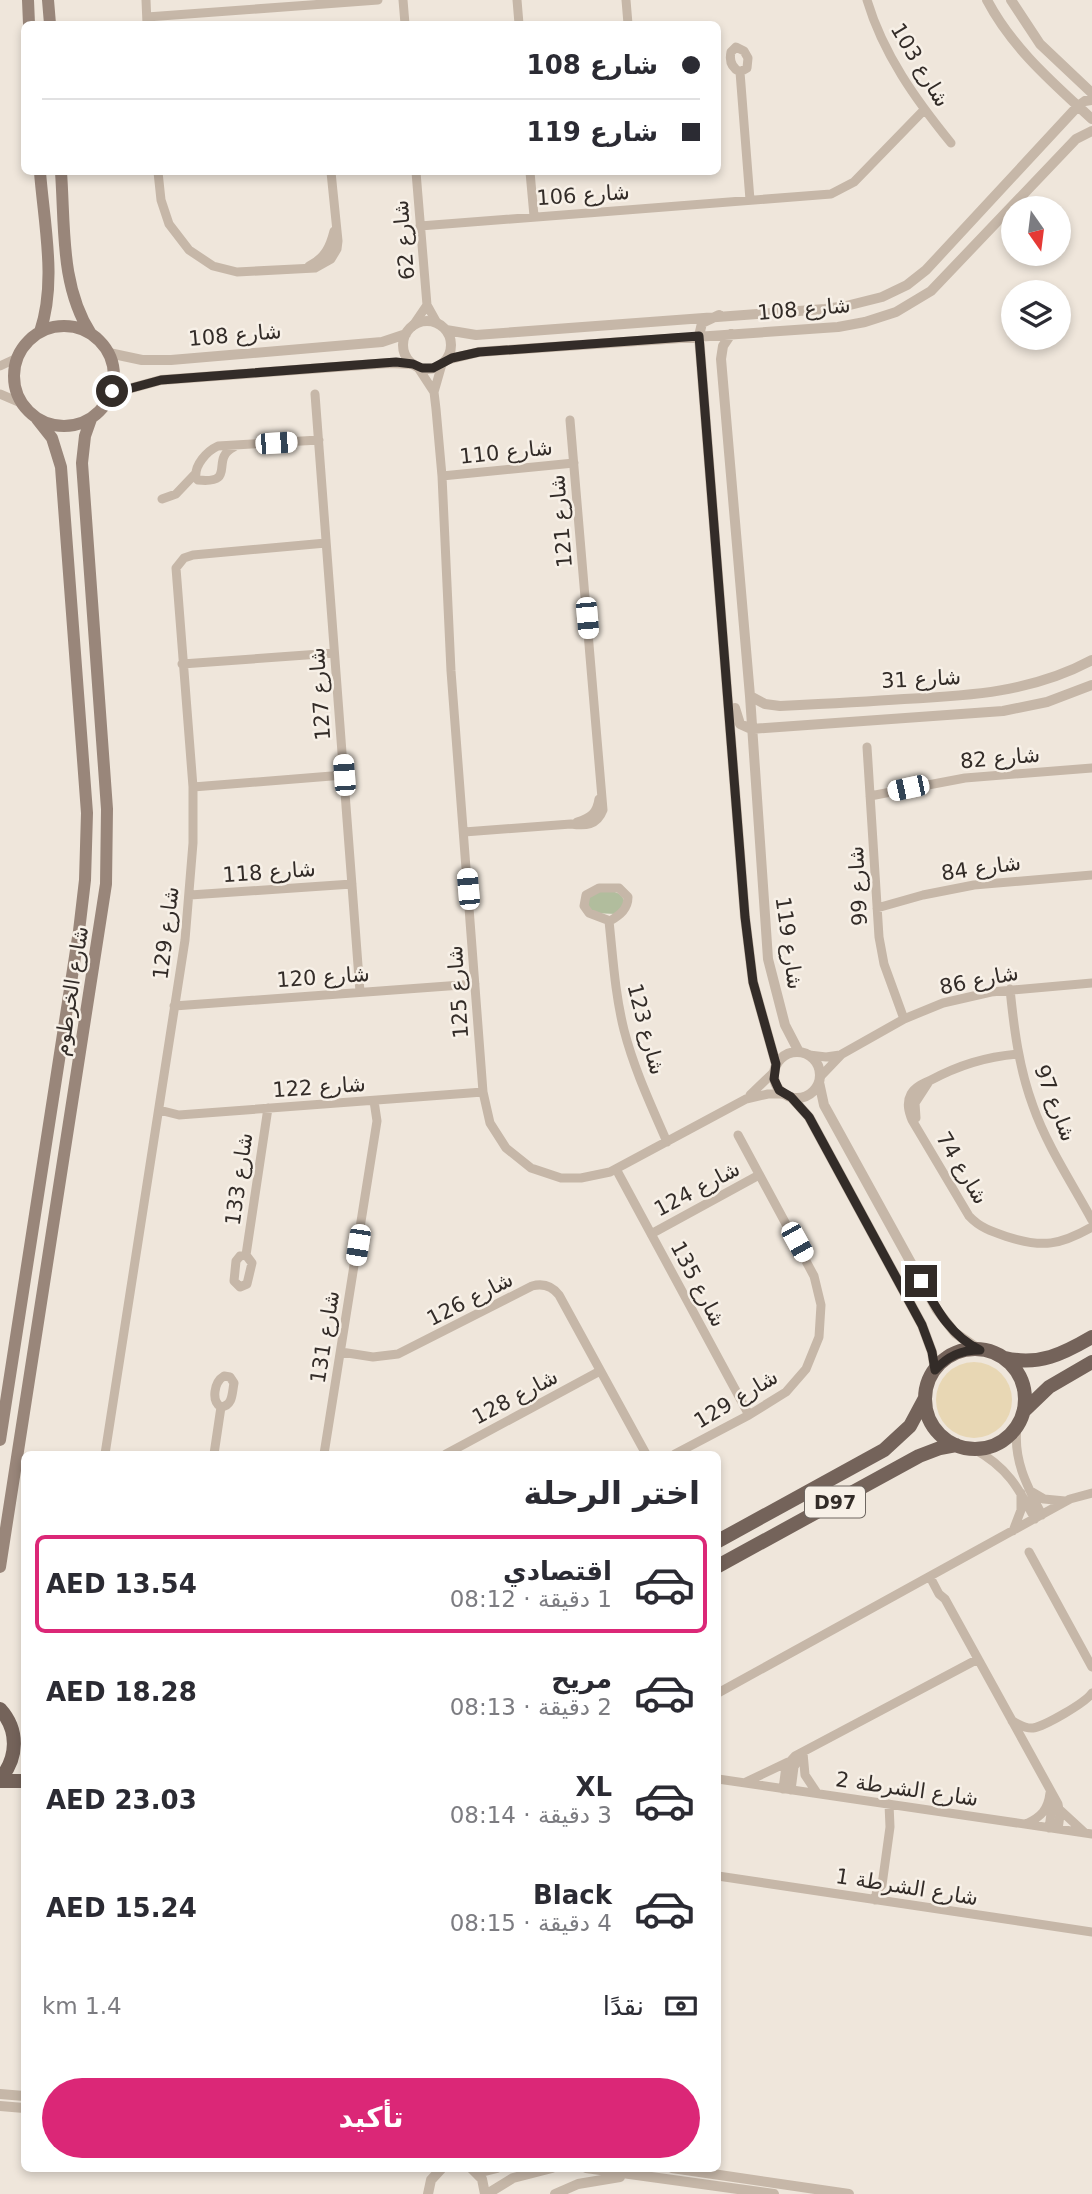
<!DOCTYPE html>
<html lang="ar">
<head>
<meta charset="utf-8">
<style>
  :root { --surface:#fff; --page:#f2f2f3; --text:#2b2b33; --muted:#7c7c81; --line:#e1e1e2; --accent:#db2777 }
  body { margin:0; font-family:"DejaVu Sans",Vazirmatn,sans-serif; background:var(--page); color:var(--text); direction:rtl; height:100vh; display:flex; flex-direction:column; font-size:26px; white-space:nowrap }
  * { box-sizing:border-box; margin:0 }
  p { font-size:23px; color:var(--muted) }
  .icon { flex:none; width:38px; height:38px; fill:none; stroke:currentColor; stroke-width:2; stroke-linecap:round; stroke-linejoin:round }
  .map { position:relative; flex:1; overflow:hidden; direction:ltr }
  .panel { position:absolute; left:21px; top:1451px; width:700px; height:721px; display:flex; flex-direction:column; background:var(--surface); border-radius:10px; box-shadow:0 4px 10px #0003; direction:rtl }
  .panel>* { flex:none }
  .hud { position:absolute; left:21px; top:21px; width:700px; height:154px; border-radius:10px; box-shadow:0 4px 10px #0003; direction:rtl; display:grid; align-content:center; height:154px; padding:0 21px; background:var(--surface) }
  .needle { width:46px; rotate:166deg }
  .tools { position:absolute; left:1001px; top:196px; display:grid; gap:14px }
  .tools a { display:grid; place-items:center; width:70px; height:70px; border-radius:50%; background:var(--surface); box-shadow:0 4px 10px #0003; font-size:35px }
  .end { position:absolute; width:32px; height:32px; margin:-16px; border:9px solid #332c28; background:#fff; box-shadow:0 0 0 4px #fff }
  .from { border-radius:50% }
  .car { position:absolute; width:21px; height:42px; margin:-21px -10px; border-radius:9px; box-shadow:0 0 5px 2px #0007; background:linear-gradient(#fff 24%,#345 0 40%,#fff 0 76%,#345 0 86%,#fff 0) }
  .hud b { display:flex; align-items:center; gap:24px; height:66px; font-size:26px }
  .hud b+b { border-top:2px solid var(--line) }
  .hud i { width:18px; height:18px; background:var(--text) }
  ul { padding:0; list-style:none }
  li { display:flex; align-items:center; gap:21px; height:98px; margin:0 14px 10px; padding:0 7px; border:4px solid transparent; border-radius:10px }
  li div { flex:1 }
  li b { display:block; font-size:26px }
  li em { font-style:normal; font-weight:700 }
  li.active { border-color:var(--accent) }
  li>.icon { width:63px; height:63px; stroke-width:1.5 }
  h2 { padding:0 21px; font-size:32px; line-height:84px }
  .pay { display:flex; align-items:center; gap:18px; height:77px; padding:0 21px; font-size:26px }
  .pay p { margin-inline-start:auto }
  .button { display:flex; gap:14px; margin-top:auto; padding:14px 21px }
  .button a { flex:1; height:80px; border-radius:42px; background:var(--accent); color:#fff; font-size:28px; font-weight:700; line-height:80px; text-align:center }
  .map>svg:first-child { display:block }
</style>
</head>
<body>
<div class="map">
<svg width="1092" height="2194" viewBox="0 0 1092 2194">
  <rect width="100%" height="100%" fill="#efe6db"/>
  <path fill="#b1bd9d" d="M597,891C610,891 621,889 625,903L616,914L593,913L588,905L589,897Z"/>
  <path fill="#e8d7b4" d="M936 1400a38 38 0 1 1 76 0a38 38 0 1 1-76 0Z"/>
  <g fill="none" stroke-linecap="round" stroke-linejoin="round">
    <path stroke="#c6b7a8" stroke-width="9" d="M146,0L147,24
      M403,0L405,24
      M517,0L519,24
      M626,0L628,24
      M867,0C883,54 916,100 951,143
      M147,17L378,0
      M736,47L744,51L748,58L747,68L740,72C732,68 729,61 731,52Z
      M740,72L750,200
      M158,172L161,200L169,224L189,250L213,266L237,272L315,268L331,259L337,249L338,241L331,172
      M416,172L427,305L437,323
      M530,172L534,216
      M420,226L831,194L854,182L924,110
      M309,266C325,258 330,247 334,231
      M412,327L427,305
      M0,366L17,358
      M417,366L434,392L436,409L442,476L451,671L483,1092L490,1123L506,1148L531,1168L561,1178H581L610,1172L746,1099L768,1094H784
      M434,392L442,364
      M0,394L21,403
      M315,394L360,992
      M234,447C209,459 238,484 198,480L196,478C194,465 207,451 218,446L319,440
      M442,476L574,463
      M162,499L176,494L195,474
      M182,664L334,653
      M867,747L879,937L884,964L904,1019
      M193,787L344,775
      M870,796L965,778L1092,768
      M577,822C591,818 597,813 599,799
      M464,832L571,824C585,826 597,826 603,810L570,420
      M599,888H619L628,897C628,909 620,915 610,921L589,913L584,906L586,895Z
      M190,895L352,884
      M877,908L923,895L974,885L1092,875
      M609,921C613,958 615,994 624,1030C634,1069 651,1105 667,1142
      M1010,989C1014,1029 1019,1068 1033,1106C1047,1146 1072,1183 1092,1220
      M174,1006L475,984
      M1018,1054C985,1057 959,1065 929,1081C922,1084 915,1087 911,1094C906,1103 909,1112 912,1120L969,1216C980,1228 993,1232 1008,1237C1043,1248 1060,1245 1092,1227
      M809,1055L826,1057L840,1055
      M820,1077L842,1054L904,1019L943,1003L991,992L1092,983
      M750,1095L774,1072
      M159,1110L179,1115L483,1092
      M916,1118L915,1103L928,1083
      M616,1169L749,1415
      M651,1234L759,1175
      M246,1255L268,1108
      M246,1255L252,1263L247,1284L240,1287L234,1281L236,1261L240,1256Z
      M341,1352L373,1357L398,1354L532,1286C543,1283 552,1286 559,1295L646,1454
      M224,1376L230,1377L234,1383C232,1393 233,1406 221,1407C211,1401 214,1382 224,1376Z
      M1017,1427C1013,1460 1027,1486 1042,1515
      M974,1449C1007,1467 1018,1487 1035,1519
      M105,1454L185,940L193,843V787L176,568L184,558L193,555L326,543
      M214,1454L221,1407
      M324,1454L377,1121L374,1101
      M446,1454L600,1371
      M675,1454L749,1415L786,1392L806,1369L819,1337L821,1305L814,1276L738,1135
      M1032,1492L1044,1499L1065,1501
      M1013,1531L1021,1510V1493
      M1029,1552L1092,1667
      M930,1577L939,1594L945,1599L1058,1804L1060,1815L1058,1829
      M718,1693L1070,1499L1092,1493
      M1012,1721C1019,1724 1025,1729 1033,1728C1045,1726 1085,1703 1092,1693
      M803,1753L805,1775L817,1793
      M718,1779L1092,1834
      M746,1782L788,1762
      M783,1789L786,1766L795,1756L978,1659
      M791,1790L794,1767L802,1754
      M1059,1809L1084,1832
      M1026,1824C1041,1817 1048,1810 1050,1793
      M1049,1828L1053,1800
      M718,1876L1092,1932
      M875,1900L877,1890L882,1885L890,1827L889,1804"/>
    <path stroke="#c6b7a8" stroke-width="10" d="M987,0C1012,48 1053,83 1092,119
      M1011,0L1040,44L1092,93
      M719,315L702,323L699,336L745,917L753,982L776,1064
      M403 345a24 24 0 1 1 48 0a24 24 0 1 1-48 0Z
      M446,330L476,335L825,309L846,306L882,297L907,285L926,270L1078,106L1085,101L1092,100
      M731,334L723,346L721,359L750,696L768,959L785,1025L799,1052
      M109,353L142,360H171L382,342L406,334
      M446,360L479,352L838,327L865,322L896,312L931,291L1076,139L1092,131
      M107,403L128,389L161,380L389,363L413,364
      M750,696L765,704L780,706C822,704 863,702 904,699C969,696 1033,692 1092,660
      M735,708L740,724L751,729L1003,711L1047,702L1092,685
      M774 1075a23 23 0 1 1 46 0a23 23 0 1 1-46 0Z
      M819,1082L824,1105L937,1310L955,1333L980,1350
      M791,1097L809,1117L922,1325L932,1352L935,1370
      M0,2094L24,2096
      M0,2106L24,2108
      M471,2168L482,2179L485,2194
      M586,2168L774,2194
      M672,2168L849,2194
      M477,2173L497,2168
      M428,2194L431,2180L442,2168
      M487,2194L513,2178L552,2168
      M555,2194L578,2184L620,2177"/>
    <path stroke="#99867a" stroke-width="12" d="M28,0L29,24
      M48,0L50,24
      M61,172C65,226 60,286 91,334
      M14 376a50 50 0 1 1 100 0a50 50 0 1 1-100 0Z
      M40,332C57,282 44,224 40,172
      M0,1440L79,931L85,880L87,813L61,467L52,438L37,419
      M0,1567L106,884L107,809L82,463L85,436L91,419"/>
    <path stroke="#74635a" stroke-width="14" d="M925 1399a50 50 0 1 1 100 0a50 50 0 1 1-100 0Z
      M1005,1358C1039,1366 1063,1354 1092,1337
      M1024,1411L1049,1387L1092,1362
      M718,1541L884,1450L910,1426L925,1398
      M718,1566L919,1456L940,1448L956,1445
      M0,1709C19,1730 18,1758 0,1779
      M0,1781H24"/>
  </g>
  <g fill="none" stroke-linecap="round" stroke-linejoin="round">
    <path stroke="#332c28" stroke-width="9" d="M112,391L107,403L128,389L161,380L396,362L413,364L422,368H433L452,358L479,352L699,336L745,917L753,982L776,1064L774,1079L779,1090L791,1097L809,1117L922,1325L932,1352L935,1370C948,1356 961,1350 980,1350C950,1336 936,1308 921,1281"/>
  </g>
  <g text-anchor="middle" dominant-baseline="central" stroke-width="5" stroke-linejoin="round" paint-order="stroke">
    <rect fill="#f7f0e7" stroke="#6e6761" stroke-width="2" x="805" y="1486.5" width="60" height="31" rx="5"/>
    <g font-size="19" font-weight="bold" fill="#332c28">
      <text x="835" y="1502">D97</text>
    </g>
    <g font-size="21" fill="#332c28" stroke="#f7f0e7">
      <text transform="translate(920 65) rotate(59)">شارع 103</text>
      <text transform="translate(583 195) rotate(-4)">شارع 106</text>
      <text transform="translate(404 240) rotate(-95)">شارع 62</text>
      <text transform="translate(804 309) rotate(-5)">شارع 108</text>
      <text transform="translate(235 335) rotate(-5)">شارع 108</text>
      <text transform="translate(506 452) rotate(-6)">شارع 110</text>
      <text transform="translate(561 521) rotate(-95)">شارع 121</text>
      <text transform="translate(921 679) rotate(-3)">شارع 31</text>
      <text transform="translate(320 694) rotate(-94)">شارع 127</text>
      <text transform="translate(1000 758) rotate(-5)">شارع 82</text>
      <text transform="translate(981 868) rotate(-8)">شارع 84</text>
      <text transform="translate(269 872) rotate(-4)">شارع 118</text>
      <text transform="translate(858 886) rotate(-93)">شارع 99</text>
      <text transform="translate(166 933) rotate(-83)">شارع 129</text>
      <text transform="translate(789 943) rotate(82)">شارع 119</text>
      <text transform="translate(323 977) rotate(-4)">شارع 120</text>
      <text transform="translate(979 980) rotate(-11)">شارع 86</text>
      <text transform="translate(71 991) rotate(-81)">شارع الخرطوم</text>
      <text transform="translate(458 992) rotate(-94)">شارع 125</text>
      <text transform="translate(646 1029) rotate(75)">شارع 123</text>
      <text transform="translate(319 1087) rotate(-4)">شارع 122</text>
      <text transform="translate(1055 1103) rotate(69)">شارع 97</text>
      <text transform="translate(962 1168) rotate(59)">شارع 74</text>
      <text transform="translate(239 1179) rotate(-82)">شارع 133</text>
      <text transform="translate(697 1189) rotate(-28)">شارع 124</text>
      <text transform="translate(698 1284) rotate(62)">شارع 135</text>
      <text transform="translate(470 1299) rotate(-27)">شارع 126</text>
      <text transform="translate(325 1337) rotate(-81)">شارع 131</text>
      <text transform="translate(515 1397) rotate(-28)">شارع 128</text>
      <text transform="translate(736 1399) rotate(-31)">شارع 129</text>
      <text transform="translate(907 1789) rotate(8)">شارع الشرطة 2</text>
      <text transform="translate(907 1887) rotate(9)">شارع الشرطة 1</text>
    </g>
  </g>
</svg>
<div class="tools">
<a><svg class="needle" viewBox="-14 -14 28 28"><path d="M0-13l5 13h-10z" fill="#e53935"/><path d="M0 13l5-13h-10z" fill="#7c7c81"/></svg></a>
<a><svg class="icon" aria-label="layers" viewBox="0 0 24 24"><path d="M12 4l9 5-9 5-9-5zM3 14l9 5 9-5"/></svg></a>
</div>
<i class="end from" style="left:112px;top:391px"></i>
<i class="end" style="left:921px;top:1281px"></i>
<i class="car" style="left:276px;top:443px;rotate:86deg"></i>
<i class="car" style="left:587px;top:618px;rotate:175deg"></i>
<i class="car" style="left:344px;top:775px;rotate:356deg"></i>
<i class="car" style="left:908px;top:788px;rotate:258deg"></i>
<i class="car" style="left:468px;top:889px;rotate:355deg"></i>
<i class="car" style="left:797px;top:1242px;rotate:151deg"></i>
<i class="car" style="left:358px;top:1245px;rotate:189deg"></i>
<div class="hud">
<b><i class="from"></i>شارع 108</b>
<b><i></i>شارع 119</b>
</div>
<section class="panel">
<h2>اختر الرحلة</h2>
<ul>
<li class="active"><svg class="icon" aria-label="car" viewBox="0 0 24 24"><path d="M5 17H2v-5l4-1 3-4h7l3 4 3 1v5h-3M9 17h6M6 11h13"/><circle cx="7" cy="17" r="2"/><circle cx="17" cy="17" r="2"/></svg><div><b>اقتصادي</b><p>1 دقيقة · 08:12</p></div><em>AED 13.54</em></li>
<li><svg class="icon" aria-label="car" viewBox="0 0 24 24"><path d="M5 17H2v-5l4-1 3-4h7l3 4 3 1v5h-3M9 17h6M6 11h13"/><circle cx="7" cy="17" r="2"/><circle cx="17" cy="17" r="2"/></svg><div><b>مريح</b><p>2 دقيقة · 08:13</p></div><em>AED 18.28</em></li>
<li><svg class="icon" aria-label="car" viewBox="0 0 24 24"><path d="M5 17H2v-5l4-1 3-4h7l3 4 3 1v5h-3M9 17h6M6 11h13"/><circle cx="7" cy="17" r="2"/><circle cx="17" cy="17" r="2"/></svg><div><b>XL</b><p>3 دقيقة · 08:14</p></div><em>AED 23.03</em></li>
<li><svg class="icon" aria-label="car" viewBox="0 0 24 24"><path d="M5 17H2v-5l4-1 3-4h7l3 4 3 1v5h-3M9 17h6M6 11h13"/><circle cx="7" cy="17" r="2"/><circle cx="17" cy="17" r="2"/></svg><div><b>Black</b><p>4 دقيقة · 08:15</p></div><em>AED 15.24</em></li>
</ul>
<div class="pay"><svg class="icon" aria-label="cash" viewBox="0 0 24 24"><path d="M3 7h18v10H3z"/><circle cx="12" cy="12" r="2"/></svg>نقدًا<p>1.4 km</p></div>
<div class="button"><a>تأكيد</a></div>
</section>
</div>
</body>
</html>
